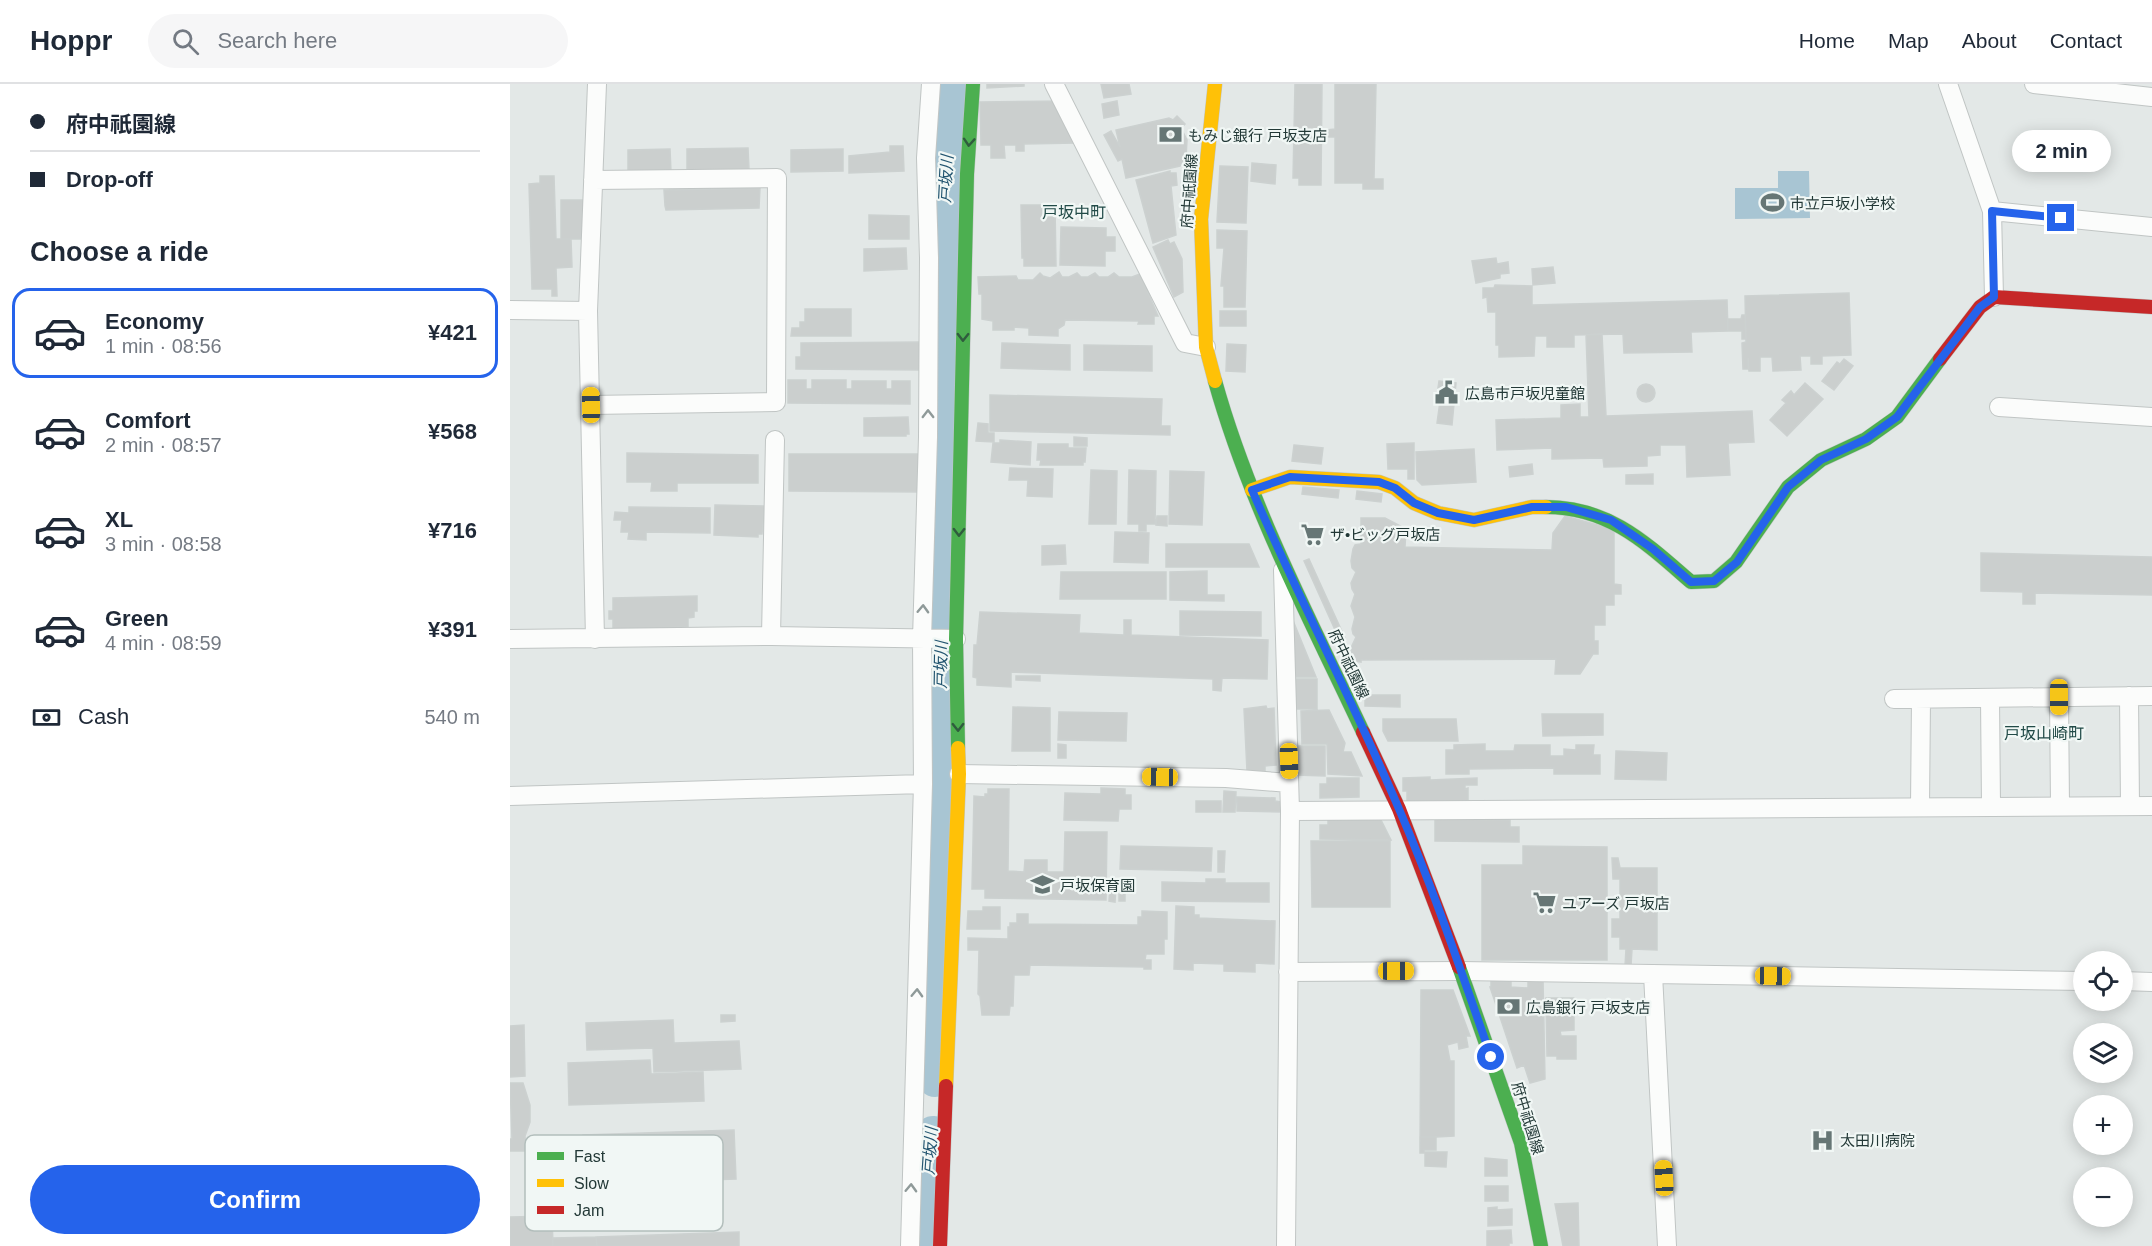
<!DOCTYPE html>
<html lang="en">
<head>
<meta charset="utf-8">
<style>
  :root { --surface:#fff; --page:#f6f6f7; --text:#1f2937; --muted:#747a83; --line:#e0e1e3; --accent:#2563eb }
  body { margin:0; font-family:Helvetica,"Noto Sans JP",sans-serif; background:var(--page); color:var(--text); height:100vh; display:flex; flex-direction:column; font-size:22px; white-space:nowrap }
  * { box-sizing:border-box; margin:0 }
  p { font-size:20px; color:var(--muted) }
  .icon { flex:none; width:33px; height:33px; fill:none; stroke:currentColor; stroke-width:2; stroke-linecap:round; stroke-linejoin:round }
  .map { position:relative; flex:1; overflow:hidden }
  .details { display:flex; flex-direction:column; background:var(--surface); width:510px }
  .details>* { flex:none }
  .banner { display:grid; align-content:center; height:132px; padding:0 30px; background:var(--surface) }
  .tools { position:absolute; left:1563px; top:867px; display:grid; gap:12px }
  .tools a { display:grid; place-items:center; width:60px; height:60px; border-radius:50%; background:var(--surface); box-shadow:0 3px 15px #0003; font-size:30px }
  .end { position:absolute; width:27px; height:27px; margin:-14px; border:8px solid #2563eb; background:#fff; box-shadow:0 0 0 3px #fff }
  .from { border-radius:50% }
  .bubble { position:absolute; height:42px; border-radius:21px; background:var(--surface); box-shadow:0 3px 15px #0003; font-size:20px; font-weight:600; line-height:42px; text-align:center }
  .car { position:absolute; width:18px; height:36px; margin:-18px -9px; border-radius:8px; box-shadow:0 0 4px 2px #0007; background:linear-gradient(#f5c518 24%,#345 0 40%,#f5c518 0 76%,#345 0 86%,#f5c518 0) }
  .banner b { display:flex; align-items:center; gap:21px; height:57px; font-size:22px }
  .banner b+b { border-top:2px solid var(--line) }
  .banner i { width:15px; height:15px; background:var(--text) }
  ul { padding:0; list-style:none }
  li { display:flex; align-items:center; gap:18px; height:90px; margin:0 12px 9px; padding:0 18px; border:3px solid transparent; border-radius:18px }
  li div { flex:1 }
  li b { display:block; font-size:22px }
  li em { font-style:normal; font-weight:600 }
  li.selected { border-color:var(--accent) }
  li>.icon { width:54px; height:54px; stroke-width:1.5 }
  h2 { padding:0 30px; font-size:27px; line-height:72px }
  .pay { display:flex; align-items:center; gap:15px; height:66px; padding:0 30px; font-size:22px }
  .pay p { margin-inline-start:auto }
  .cta { display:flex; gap:12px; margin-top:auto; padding:12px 30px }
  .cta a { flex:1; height:69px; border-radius:36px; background:var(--accent); color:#fff; font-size:24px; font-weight:600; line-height:69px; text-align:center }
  header { display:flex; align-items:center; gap:36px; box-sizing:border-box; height:84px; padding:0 30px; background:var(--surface); border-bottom:2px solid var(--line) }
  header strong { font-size:28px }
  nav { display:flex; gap:33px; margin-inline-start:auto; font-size:21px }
  .search { width:420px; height:54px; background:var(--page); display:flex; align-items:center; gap:15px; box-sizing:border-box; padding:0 21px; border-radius:33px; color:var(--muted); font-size:22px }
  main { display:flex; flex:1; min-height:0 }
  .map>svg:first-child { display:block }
</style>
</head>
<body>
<header>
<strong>Hoppr</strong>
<div class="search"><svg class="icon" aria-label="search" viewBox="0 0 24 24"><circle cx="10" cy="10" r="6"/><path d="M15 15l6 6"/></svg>Search here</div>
<nav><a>Home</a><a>Map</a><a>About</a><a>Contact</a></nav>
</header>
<main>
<section class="details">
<div class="banner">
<b><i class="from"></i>府中祇園線</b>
<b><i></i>Drop-off</b>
</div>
<h2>Choose a ride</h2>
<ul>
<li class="selected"><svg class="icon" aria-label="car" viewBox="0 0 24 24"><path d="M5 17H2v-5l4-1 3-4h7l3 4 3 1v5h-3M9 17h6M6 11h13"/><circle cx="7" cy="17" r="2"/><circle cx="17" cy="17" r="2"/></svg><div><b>Economy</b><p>1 min · 08:56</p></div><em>¥421</em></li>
<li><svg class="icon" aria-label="car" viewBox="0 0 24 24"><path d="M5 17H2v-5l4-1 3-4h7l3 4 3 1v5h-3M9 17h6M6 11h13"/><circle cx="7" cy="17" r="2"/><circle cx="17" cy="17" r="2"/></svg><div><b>Comfort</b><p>2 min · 08:57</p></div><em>¥568</em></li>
<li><svg class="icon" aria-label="car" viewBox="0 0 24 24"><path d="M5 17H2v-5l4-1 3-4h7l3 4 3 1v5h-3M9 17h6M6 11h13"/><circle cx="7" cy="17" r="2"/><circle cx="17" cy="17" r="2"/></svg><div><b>XL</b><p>3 min · 08:58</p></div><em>¥716</em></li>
<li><svg class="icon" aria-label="car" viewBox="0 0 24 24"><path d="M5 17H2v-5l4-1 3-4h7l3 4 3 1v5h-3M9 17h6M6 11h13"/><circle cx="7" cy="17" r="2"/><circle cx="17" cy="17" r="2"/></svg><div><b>Green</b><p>4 min · 08:59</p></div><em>¥391</em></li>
</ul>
<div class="pay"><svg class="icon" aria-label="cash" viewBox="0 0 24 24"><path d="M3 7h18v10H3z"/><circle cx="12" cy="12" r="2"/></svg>Cash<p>540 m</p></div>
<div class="cta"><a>Confirm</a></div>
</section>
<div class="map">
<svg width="1642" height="1162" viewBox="0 0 1642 1162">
  <rect width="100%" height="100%" fill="#e3e8e7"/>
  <path fill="#a8c5d3" d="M1268,87H1299L1300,134L1225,135V104H1268Z"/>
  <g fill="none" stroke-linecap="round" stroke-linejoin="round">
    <path stroke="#a8c5d3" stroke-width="36" d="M425,995L424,831L437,349L434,117L439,10L441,0
      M414,1162L423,1050"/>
  </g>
  <path fill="#cbcfce" stroke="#ccd1d0" stroke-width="1.5" d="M477,0H514V2L477,4Z
    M591,0H619L621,10L594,14Z
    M785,0H812L811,101H789V94H783Z
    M825,0H866L864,95H873V105H853V99H825V53H819L816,51L817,46L825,45Z
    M558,17L566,59L514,60V67H506V61H494L495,74H481V61H471L470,18Z
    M607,17L609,31L594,34L592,20Z
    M667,32L675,40L671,44L677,56L676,74L670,82L616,94L612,75L608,77L594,51L601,47L610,63L606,46L659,34L663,36Z
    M380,62H393L394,87L339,89V72L380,68Z
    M238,64L239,86L177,88V65Z
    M160,65L161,88L118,89V66Z
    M333,65V87L281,88V66Z
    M742,79L766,81L765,100L741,97Z
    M710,82L738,83L736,139L707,138Z
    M660,87V89H666L667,101L661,102L666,151L643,159L626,96Z
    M30,92H44L46,155H61L62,183L46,184L47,212H42V205H22L19,100L30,99Z
    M250,104L249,124L156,126L155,122L154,106Z
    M51,116H74V155H51Z
    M511,121H545L546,182H514V174H512Z
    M359,131L399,132V155H359Z
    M551,143L596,144V153H605V167H595V182L550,181Z
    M707,146L737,147L735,223H714V202H711L714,164H707Z
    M658,156L660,160L664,158L672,175L673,208L664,213L643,163Z
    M396,164L397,185L354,187V165Z
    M986,174L987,180L998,178L999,189L990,190V194L966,199L962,177Z
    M1043,183L1045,199L1023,201L1022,185Z
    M549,188L552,193H559L567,189L571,193H578L585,189L589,193H598L604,189L609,193H622L630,190L648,232H644V240H628L629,237L555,236L554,241L548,245V252L519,251V244L504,243V246H483V237L472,235V210H469L468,193L506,192L508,196H523L530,189L533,192L540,194Z
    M985,201L1022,202V221L1217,216L1218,247L1181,248L1182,268L1114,269L1113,250L1064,251V263H1037V252H1025L1024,272L989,273V261H986V228H978L977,213L973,214V204H984Z
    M1339,209L1341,271L1312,272V280H1301V272H1290L1291,286L1263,287L1262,273H1250V287H1239L1238,274V285H1233L1232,259L1236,258L1235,212Z
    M295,225H341V252H281L282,244H290V238H295Z
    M710,227H736V242H710Z
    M1232,231H1235L1236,255H1232V247H1218V235H1231Z
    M1092,250L1096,332L1242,327L1244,358L1218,359L1220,391L1177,393L1176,361H1150V371L1137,372V382L1094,383L1093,374L1042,375V364L987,366L986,336L1051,334V321L1070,320V333H1079L1076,251Z
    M412,258V286L286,285V273H291V259Z
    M492,259L560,261V286L491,284Z
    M717,260L736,261L735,288L716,287Z
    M574,261L642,262V287L574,286Z
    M1334,275L1343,282L1324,306L1312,297L1327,278L1330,280Z
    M278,296H296V305H302V296H336V305H342V297H376V305H382V297H400V320L278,319Z
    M929,297L946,299L942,341L927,339L931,310L939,311L940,305L928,304Z
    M1295,299L1313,315L1277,352L1260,336L1276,319L1272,316L1281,307L1284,311Z
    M1127 309a9 9 0 1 1 18 0a9 9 0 1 1-18 0Z
    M480,311L652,315L651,342H660V351L480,347Z
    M398,333L399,350H396V352H354V334Z
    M468,339L478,340V349H484V358L466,357Z
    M564,353L577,354V362H564Z
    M490,356L521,358L520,381L481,378L483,359H490Z
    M904,359V395H898V385H878L877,360Z
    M528,360H558V364H576L575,378H573V381H530L531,376H527Z
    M784,361L813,364L811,380L782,377Z
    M964,365L966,398L912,401L907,396L906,368Z
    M117,369L248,371V399H167V407H141L142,398H117Z
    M279,370H411L410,408L279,407Z
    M1022,380L1023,390L1000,393L999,383Z
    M500,384L543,385L542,413L517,412L518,396H499Z
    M581,386L607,387L606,440H579Z
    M619,386L646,387L645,440H636V447H629V440H618Z
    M660,387L694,388L692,441L659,440Z
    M1143,390V400H1116V391Z
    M793,403L829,406L828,414L792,410Z
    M847,407L872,410L871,418L846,415Z
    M205,421L257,422V430L254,429L252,450H248V453L204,451Z
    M119,423L200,424V449L136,448V456L118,455L119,448H111L112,436H104L105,428L119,429Z
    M647,432H657V442L646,441Z
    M1055,432L1098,444L1104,449V500L1111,501V510H1104V521H1095V541H1084V557H1088V570H1083L1070,590H1045L1046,575L851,576V578L845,577L842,574L841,564L846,553L843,550L842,545L845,533L841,522L845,510L842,505L841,499L846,488L842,484L841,477L843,465L845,461L851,460V434H875L896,445L895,463L1042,466L1043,449Z
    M605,448L639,449L638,479L604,478Z
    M656,460H739L749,483H656Z
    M555,461L556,480L532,481V462Z
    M1471,469L1642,473V511L1525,509V520H1513V508L1471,507Z
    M799,475L835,554L830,557L794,477Z
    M697,487V511H714V517L660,516V488Z
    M551,488H656V515H550Z
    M187,512V527H184V533L178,534V543L103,545V535H99V527H103V514Z
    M670,527L751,528V552L670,551Z
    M470,528L570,531L569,549L614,551V536H621V551L758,556L757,595L712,594L711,607L703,606V595L501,588V603L467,601V594L463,593L464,561H467Z
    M782,534L806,593H783Z
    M506,592H530V597L506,596Z
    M785,595H807V625H785Z
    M855,611H890V623L855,622Z
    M756,622L757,625L764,624L766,681L755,682V687H737L734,625Z
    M503,623L540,624V667H502Z
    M819,626L835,659L833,668H841L852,692L818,690L817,660H792L791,627Z
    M549,628L617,629L616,657L548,656Z
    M1032,630H1093V651L1033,652Z
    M873,635H946L948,657H878L873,647Z
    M548,660L556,661V674H548Z
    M975,660V667H1004L1005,661H1040V672H1054V665L1066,666V661H1084L1083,671H1090V690H1044V684L959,685V690H936V666H944V661Z
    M788,662H815V692L786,691V666H788Z
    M1106,667L1157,669L1156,696L1105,695Z
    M920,693V696L967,694V701H955V705L958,704V718L897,717V707H893V694Z
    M817,694H849V713L810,714V700H817Z
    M591,704L615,705V711H621V725H609L608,737L554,736L555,709L591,710Z
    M478,705H499L498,787L514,788L515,776H537V788H554L555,748H597L596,816L475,814V805H462L464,712L475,713V710H478Z
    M714,707L726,708L725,728H713Z
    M727,713L765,714V717L771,718V728L727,727Z
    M686,717H711V728H686Z
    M925,731H954V735L1000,736V743H1009V758L925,757Z
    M818,734H870L881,756L810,755V741H818Z
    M801,757H880V823H802Z
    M611,762L702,764L701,787L610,785Z
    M1013,762L1097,763V876H972V781H1013Z
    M708,767H715L714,788H708Z
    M1102,774H1108L1110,784H1147V866L1122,865L1121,882H1115L1116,865H1110V853H1102V835H1110V795H1103Z
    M696,795H715V799H759V818L652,817V798L696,799Z
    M609,801H615V817H609Z
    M600,802H606L605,818L599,817Z
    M666,822L684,823V831H689V834L765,837L764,880L745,879V888L714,887V880L683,879V886L664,885Z
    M473,823H490V845H457L458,827H473Z
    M632,827L657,828V855H654V870H636L635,876H641V885H634V883L520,881L519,891H504L503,922H500L499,931H472L470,912L468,910L469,866H458V854L498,855V843H500V839H507V830H518V840L628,841V833H632Z
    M981,894H1001V903L1018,904V895H1033L1035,995L1020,999L1014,981L1007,984L980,903H981Z
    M911,906H943L960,952H956L958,963L949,965L948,958L937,961L940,977H944V1052L926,1053V1066H914V1069H910Z
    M1036,914H1064V946L1050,947L1051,952H1066V975H1047V972H1037Z
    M211,931H225V937L211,938Z
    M163,936L164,959L229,957L231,985L144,988L143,964L77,966L76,939Z
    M14,941L15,992L0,993V942Z
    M140,976L141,990L193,988L194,1017L59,1021L58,979Z
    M0,999H13L20,1021V1038L15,1052L16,1067H0V1055H2Z
    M224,1046L226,1095L75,1100L73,1051Z
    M910,1053H926V1066H914V1069H910Z
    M915,1068H937L936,1083L915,1082Z
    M975,1074L997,1076V1092H975Z
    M975,1102H998V1117H975Z
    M1068,1119L1069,1162H1053L1045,1120Z
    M987,1123V1126L1002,1125V1141L978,1142V1124Z
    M42,1132L43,1162H0V1133Z
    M1001,1146L1002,1159H999V1162H977V1147Z
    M229,1148V1162H87L86,1153Z
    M86,1153L87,1162H43V1154Z"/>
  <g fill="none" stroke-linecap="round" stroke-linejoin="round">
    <defs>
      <path id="street" d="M544,0L675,259L696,263
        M1438,0L1482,127L1484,213
        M1524,0L1642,13
        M1482,127L1642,143
        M0,226L78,227
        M81,321L266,318L267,94L83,96
        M1489,323L1642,333
        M773,486L780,727L776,1162
        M261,552L265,356
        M0,555L261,552L446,555
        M85,555L78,227L87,0
        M1619,612L1620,722
        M1549,613L1550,722
        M1480,614L1481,722
        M1384,615L1642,612
        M449,690L716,694L779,699
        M0,712L413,700
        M1410,723L1411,615
        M780,727L1642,722
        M778,888L951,887L1574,897
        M1143,890L1157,1162
        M1612,897L1642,898
        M400,1162L413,700L412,555L418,353L419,174L416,74L421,0"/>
      <path id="fast" d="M705,297C739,419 799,533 853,648
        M1036,423C1099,423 1136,459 1181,498L1204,497L1226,478L1278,403L1311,376L1356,355L1387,333L1430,275
        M448,664L446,555L457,90L463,0
        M949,883L1011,1059L1031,1162"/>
      <path id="slow" d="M705,0L691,135L696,263L705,297
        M742,406L780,393L869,398L885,404L904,419L928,429L964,436L1022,423H1036
        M436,1002L449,690L448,664"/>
      <path id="jam" d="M1430,275L1470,223L1484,213L1642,223
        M853,648L889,725L949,883
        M430,1162L436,1002"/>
    </defs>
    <use href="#street" stroke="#c0c5c4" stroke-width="20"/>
    <use href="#fast" stroke="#c0c6c4" stroke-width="15"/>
    <use href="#slow" stroke="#c0c6c4" stroke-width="15"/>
    <use href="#jam" stroke="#c0c6c4" stroke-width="15"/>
    <use href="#street" stroke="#fbfcfb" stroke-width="18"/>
    <use href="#fast" stroke="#4caf50" stroke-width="14"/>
    <use href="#slow" stroke="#ffc107" stroke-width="14"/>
    <use href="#jam" stroke="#c62828" stroke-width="14"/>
  </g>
  <defs><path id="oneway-chevron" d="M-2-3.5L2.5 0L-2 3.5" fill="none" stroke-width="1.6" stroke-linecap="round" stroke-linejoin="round" transform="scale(1.5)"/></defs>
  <g stroke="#2f5c3e">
    <use href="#oneway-chevron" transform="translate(459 58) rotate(94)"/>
    <use href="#oneway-chevron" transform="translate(453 253) rotate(91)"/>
    <use href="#oneway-chevron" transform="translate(449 448) rotate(91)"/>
    <use href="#oneway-chevron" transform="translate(448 643) rotate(89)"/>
  </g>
  <g stroke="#8f9a99">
    <use href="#oneway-chevron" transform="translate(418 330) rotate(-90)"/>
    <use href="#oneway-chevron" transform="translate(413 525) rotate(-88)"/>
    <use href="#oneway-chevron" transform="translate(407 909) rotate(-88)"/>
    <use href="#oneway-chevron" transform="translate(401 1104) rotate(-88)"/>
  </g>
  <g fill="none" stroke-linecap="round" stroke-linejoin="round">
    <path stroke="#2563eb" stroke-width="8" d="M981,973C952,890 924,806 889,725C843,617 788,513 742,406L780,393L869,398L885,404L904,419L928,429L964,436L1022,423H1056L1101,436L1143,465L1181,498L1204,497L1227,478L1278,403L1311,376L1356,355L1387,333L1470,223L1484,213L1482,127L1551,134"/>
  </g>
  <defs>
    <symbol id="bank-bare" viewBox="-9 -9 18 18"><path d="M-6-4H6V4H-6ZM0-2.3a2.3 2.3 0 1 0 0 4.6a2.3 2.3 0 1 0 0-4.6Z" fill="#667675" stroke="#f1f7f5" stroke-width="2.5" paint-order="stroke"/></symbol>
    <symbol id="stadium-bare" viewBox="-9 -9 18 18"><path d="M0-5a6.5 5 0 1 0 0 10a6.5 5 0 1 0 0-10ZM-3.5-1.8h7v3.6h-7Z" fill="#667675" stroke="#f1f7f5" stroke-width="2.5" paint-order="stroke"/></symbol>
    <symbol id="civic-bare" viewBox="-9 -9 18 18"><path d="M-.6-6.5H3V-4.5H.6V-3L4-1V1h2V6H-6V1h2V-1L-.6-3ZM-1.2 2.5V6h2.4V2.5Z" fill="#667675" stroke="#f1f7f5" stroke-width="2.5" paint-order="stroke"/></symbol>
    <symbol id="supermarket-bare" viewBox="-9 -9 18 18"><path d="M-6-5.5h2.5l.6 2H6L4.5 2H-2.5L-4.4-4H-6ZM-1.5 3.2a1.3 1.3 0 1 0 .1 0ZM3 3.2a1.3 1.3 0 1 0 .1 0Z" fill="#667675" stroke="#f1f7f5" stroke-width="2.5" paint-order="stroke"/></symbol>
    <symbol id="school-bare" viewBox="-9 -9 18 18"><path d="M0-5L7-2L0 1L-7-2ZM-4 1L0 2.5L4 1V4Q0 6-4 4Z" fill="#667675" stroke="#f1f7f5" stroke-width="2.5" paint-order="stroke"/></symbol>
    <symbol id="hospital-bare" viewBox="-9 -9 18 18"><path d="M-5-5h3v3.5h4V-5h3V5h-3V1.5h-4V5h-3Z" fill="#667675" stroke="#f1f7f5" stroke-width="2.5" paint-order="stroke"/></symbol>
  </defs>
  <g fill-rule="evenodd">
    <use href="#bank-bare" x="644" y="34" width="33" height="33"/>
    <use href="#stadium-bare" x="1246" y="102" width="33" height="33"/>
    <use href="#civic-bare" x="920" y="292" width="33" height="33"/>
    <use href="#supermarket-bare" x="786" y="434" width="33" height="33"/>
    <use href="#school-bare" x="516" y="784" width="33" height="33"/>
    <use href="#supermarket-bare" x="1018" y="802" width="33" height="33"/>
    <use href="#bank-bare" x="982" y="906" width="33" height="33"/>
    <use href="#hospital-bare" x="1296" y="1040" width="33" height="33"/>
  </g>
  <g text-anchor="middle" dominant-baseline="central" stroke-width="4.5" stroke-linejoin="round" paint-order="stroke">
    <g font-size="15" fill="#233937" stroke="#f1f7f5" text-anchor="start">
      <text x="678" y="51">もみじ銀行 戸坂支店</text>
      <text x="1280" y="119">市立戸坂小学校</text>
      <text x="955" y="309">広島市戸坂児童館</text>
      <text x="820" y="450">ザ•ビッグ戸坂店</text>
      <text x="550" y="801">戸坂保育園</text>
      <text x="1052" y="819">ユアーズ 戸坂店</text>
      <text x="1016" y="923">広島銀行 戸坂支店</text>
      <text x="1330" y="1056">太田川病院</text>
    </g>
    <g font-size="15" fill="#233937" stroke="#f1f7f5">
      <text transform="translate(679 107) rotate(-86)">府中祇園線</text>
      <text transform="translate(839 580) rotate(65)">府中祇園線</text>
      <text transform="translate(1018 1034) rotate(73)">府中祇園線</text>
    </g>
    <g font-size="16" font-style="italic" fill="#235570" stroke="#f1f7f5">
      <text transform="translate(436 95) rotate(-87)">戸坂川</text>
      <text transform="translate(431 581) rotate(-89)">戸坂川</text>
      <text transform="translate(420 1067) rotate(-86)">戸坂川</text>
    </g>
    <g font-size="16" fill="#214a47" stroke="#f1f7f5">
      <text x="564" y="128">戸坂中町</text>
      <text x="1534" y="649">戸坂山崎町</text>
    </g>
  </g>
  <rect x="15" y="1051" width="198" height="96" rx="9" fill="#f1f7f5" stroke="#b3bebc" stroke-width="1.5"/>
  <rect x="27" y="1068" width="27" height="8" fill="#4caf50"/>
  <rect x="27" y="1095" width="27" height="8" fill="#ffc107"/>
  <rect x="27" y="1122" width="27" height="8" fill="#c62828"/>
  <g font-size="16" fill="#233937">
    <text x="64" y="1078">Fast</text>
    <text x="64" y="1105">Slow</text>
    <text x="64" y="1132">Jam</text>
  </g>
</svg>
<div class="tools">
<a><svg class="icon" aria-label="locate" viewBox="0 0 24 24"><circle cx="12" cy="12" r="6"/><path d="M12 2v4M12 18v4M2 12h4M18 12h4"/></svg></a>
<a><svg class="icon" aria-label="layers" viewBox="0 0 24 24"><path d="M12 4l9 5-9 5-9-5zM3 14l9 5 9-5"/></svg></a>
<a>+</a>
<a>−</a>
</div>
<i class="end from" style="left:981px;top:973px"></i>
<i class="end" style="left:1551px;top:134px"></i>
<div class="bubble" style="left:1502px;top:46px;width:99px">2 min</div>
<i class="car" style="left:81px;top:321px;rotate:359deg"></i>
<i class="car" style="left:1549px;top:613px;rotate:180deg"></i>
<i class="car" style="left:779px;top:677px;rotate:178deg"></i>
<i class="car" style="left:650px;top:693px;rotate:271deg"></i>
<i class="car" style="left:886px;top:887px;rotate:90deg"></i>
<i class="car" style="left:1263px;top:892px;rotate:91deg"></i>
<i class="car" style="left:1154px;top:1094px;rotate:357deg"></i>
</div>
</main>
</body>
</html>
